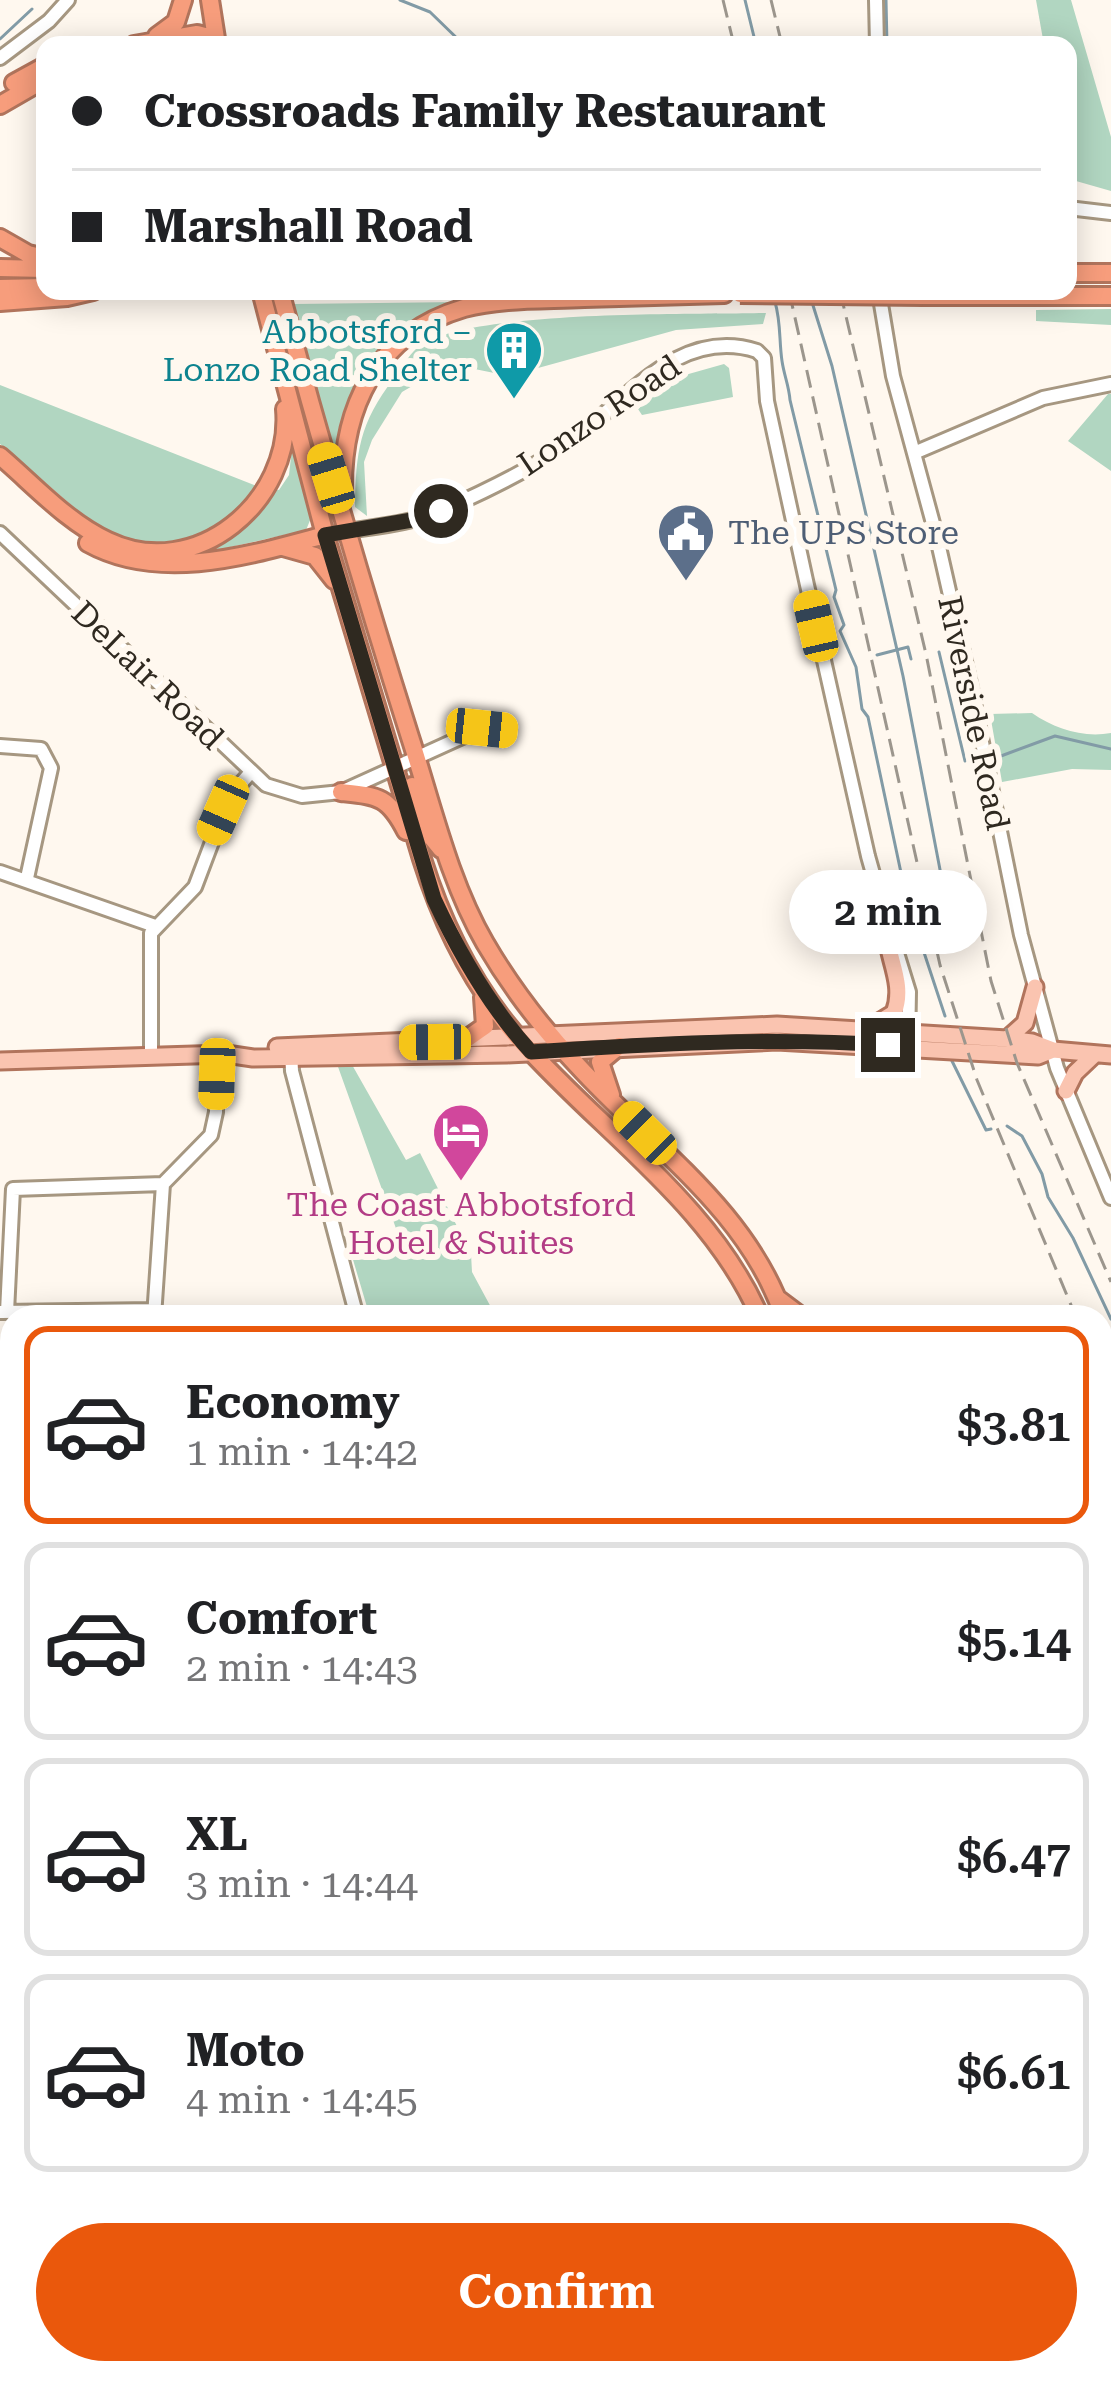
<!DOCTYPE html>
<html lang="en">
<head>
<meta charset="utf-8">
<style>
  :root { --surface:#fff; --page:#f6f6f6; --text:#202124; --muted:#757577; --line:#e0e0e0; --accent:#ea580c }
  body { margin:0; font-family:"Roboto Serif",serif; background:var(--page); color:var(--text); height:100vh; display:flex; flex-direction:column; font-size:45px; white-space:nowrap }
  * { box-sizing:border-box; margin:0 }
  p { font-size:39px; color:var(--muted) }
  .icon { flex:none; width:66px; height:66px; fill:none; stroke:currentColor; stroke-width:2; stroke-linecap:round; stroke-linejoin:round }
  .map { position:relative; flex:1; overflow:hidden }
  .panel { position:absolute; left:0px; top:1305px; width:1113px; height:1080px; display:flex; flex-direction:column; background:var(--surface); border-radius:36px 36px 0 0; box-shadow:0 6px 30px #0003 }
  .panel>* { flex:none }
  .banner { position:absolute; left:36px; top:36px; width:1041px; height:264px; border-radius:24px; box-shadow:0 6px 30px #0003; display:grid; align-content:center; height:264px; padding:0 36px; background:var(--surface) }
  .end { position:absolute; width:54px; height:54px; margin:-27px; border:15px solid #2f2920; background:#fff; box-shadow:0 0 0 6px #fff }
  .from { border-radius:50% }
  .bubble { position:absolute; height:84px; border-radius:42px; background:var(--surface); box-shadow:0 6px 30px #0003; font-size:39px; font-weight:600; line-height:84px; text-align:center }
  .car { position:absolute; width:36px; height:72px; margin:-36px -18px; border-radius:15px; box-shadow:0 0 9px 3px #0007; background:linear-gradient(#f5c518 24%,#345 0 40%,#f5c518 0 76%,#345 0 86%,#f5c518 0) }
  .banner b { display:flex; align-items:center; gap:42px; height:114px; font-size:45px }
  .banner b+b { border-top:3px solid var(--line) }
  .banner i { width:30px; height:30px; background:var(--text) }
  ul { padding:21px 0 0; list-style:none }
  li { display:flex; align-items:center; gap:36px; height:198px; margin:0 24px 18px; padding:0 12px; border:6px solid var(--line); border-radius:24px }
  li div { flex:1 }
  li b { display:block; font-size:45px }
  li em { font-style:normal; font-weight:600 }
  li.on { border-color:var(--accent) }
  li>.icon { width:108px; height:108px; stroke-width:1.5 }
  .action { display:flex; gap:24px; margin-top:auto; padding:24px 36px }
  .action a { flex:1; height:138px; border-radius:72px; background:var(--accent); color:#fff; font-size:48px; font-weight:600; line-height:138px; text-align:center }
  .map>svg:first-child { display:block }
</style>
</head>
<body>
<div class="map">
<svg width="1111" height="2385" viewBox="0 0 1111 2385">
  <rect width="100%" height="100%" fill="#fff8ef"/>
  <path fill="#b1d6c1" d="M1036,0H1071L1111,137V191L1069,179L1068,45H1044Z
    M462,302C445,309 424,315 408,325C363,356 349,408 333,457L292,304Z
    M1111,309V325L1036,321V310Z
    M766,313L763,324L676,330L509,376L450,364L402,392L372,440L364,462L367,516L355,507C356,451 359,424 394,378C401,369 408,356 417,348C464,309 696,315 766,313Z
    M724,364L729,368L733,397L642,415L638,409L678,377Z
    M0,385L262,488L279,490L289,475L292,448L311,518L306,530L213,551L182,541L149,545L104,533L0,444Z
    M1108,394H1111V471L1068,441Z
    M1032,713C1055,729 1083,738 1111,733V770L1072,769L1002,782L990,714Z
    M351,1063L406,1160L420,1153L471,1254L472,1272L493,1311L486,1317H370L351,1253L403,1248L337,1064Z
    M35,2373H135L139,2385H0Z
    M546,2373H608L580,2385H532L544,2379Z
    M767,2373H817L813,2385H767Z"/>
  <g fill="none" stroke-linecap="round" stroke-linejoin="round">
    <path stroke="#829ba6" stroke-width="3" d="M400,0L430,12L464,45
      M745,0L756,45
      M886,0L887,45
      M0,39L32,9
      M811,299L832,366L903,676L946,901L945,918
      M775,302C781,322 779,341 782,361C784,375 789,386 790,400L836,590L834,597L844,625L840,631L856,667L862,709L868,717L907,901L945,1016
      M939,652L965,761
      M877,655L908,647L911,659
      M1001,756L1055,736L1111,749
      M952,1061L986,1130L991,1129
      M1007,1126L1022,1136L1042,1174L1048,1197L1073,1238L1111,1319
      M1101,1740L1111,1735"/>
    <defs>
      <path id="minor" d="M876,0L877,45
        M0,58L49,21L68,0
        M1068,208L1111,213
        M879,292L893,376L937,538L971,688L1021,935L1057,1068L1111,1198
        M914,453L1043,398L1111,384
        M0,533L266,785L302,796L341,792L482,728L508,730
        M325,535C363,527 406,526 443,510C484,492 529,470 566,445C622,406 677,325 757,351L764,358L767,401L807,585L868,856L890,934
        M0,746L41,749L51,768L27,878
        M0,872L155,926
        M897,953L909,992L908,1047
        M291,1051L292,1071L357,1317
        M151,1056V933L195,887L229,797L251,772
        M1,1312L154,1310
        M7,1312L13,1189L163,1184
        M154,1317L163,1184L211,1135L216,1112L217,1055
        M0,1444H12
        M1101,1504L1111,1510
        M1101,1551L1111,1531
        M1101,1886L1111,1883
        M1101,2071H1111
        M0,2080L10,2093
        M1101,2216L1111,2217
        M261,2373L262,2385
        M1085,2373V2385
        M438,2385L458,2373
        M830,2385L835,2373"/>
      <path id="major" d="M871,1027L894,1013C906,983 886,957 886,927
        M1007,1039L1025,1023L1035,987
        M277,1047L777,1025L1007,1039L1032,1042L1053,1050L1111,1055
        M0,1061L226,1054L253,1058L507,1054L777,1041L1038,1056L1053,1050
        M1066,1091L1075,1073L1095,1054
        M1101,1420L1111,1431
        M1101,2347L1111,2348
        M636,2385L668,2373"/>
      <path id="highway" d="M210,0L217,45
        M157,36L176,22L183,0
        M134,45L197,34L216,39
        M14,83L45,66
        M0,105L45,79
        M0,238L28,254L45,258
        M0,268L45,269
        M1068,273H1111
        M0,288L45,287
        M261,291L325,535L422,859C443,926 475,990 522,1042C602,1132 711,1204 760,1317
        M280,291C320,441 363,589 410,737C432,805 449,881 485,943C510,986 543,1029 578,1066C651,1146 748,1210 784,1317
        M460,291L525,292
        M923,296H1111
        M0,302L67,297L93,291
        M0,456C34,485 67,522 108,541C196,583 293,501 285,409
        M343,495C341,409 375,334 464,308C501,298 546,300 584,298C631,297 677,295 724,294
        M88,543C160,583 250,555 325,535
        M283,547L315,556L334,580
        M412,786L428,833L441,849
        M341,792C378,796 388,796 406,831
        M465,1040L485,1026L483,997
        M611,1095L600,1062L619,1046
        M778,1299L802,1317
        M617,2385L635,2373
        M739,2385L740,2373
        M752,2385L754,2373"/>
    </defs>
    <use href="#minor" stroke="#a69781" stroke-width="18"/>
    <use href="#major" stroke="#b1745c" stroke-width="21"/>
    <use href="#highway" stroke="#b1745c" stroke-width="22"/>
    <use href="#minor" stroke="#fff" stroke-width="12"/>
    <use href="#major" stroke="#fac4b0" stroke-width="15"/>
    <use href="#highway" stroke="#f79d7c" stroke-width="16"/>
    <path stroke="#9c968d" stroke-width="3" stroke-dasharray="18 9" stroke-linecap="butt" d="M723,0L734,45
      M771,0L782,45
      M789,291L940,965L977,1080L1076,1317
      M840,291L926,654L991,981L1017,1063L1111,1282
      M1101,1375L1111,1395"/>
    <defs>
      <path id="highway-bridge" d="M740,294L923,296"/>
    </defs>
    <use href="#highway-bridge" stroke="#b1745c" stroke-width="22" stroke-linecap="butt"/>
    <use href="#highway-bridge" stroke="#f79d7c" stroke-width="16"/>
  </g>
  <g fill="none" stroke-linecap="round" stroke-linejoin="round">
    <path stroke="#2f2920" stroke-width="15" d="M441,511L412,520L325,535L434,899C460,955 490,1007 531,1052C650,1044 769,1037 888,1045"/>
  </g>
  <defs>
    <symbol id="building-pin" viewBox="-11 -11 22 30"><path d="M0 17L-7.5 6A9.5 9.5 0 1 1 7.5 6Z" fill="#0f9aa8" stroke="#fff8ef"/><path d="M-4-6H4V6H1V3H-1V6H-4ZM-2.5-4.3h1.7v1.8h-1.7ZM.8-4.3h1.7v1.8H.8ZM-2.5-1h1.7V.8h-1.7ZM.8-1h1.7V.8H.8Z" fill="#fff"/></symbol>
    <symbol id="civic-pin" viewBox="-11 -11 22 30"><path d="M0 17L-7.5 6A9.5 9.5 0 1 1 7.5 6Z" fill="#5c6f8a" stroke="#fff8ef"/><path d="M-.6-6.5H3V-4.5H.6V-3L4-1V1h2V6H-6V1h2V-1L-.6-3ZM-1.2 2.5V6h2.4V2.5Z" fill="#fff"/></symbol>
    <symbol id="hotel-pin" viewBox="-11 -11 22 30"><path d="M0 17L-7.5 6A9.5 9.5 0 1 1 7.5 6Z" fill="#d1479c" stroke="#fff8ef"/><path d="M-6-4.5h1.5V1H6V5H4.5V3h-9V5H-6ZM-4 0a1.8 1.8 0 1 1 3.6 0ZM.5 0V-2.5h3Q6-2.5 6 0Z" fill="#fff"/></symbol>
  </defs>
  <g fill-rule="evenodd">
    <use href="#building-pin" x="481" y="317" width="66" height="90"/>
    <use href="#civic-pin" x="653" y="499" width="66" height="90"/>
    <use href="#hotel-pin" x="428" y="1099" width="66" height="90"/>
  </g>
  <g text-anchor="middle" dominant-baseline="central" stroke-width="12" stroke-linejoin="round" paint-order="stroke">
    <g font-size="33" fill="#0d838f" stroke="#fff8ef" text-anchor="end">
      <text x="472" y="331">Abbotsford –<tspan x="472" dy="38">Lonzo Road Shelter</tspan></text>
    </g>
    <g font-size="33" fill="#2f2920" stroke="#fff8ef">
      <text transform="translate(599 415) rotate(-34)">Lonzo Road</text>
      <text transform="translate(148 675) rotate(44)">DeLair Road</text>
      <text transform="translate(974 713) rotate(78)">Riverside Road</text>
    </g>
    <g font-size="33" fill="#4e5e75" stroke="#fff8ef" text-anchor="start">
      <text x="728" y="532">The UPS Store</text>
    </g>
    <g font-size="33" fill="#b23c85" stroke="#fff8ef">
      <text x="461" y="1204">The Coast Abbotsford<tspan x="461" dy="38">Hotel &amp; Suites</tspan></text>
    </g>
  </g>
</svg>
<i class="end from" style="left:441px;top:511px"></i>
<i class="end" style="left:888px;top:1045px"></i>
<div class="bubble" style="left:789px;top:870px;width:198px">2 min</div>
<i class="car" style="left:331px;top:478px;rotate:343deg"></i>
<i class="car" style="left:816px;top:626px;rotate:347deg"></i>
<i class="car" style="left:482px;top:728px;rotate:96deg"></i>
<i class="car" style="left:223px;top:810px;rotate:204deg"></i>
<i class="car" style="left:435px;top:1042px;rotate:269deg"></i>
<i class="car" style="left:217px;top:1074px;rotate:182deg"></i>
<i class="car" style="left:645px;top:1133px;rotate:315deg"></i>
<div class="banner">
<b><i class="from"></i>Crossroads Family Restaurant</b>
<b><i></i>Marshall Road</b>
</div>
<section class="panel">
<ul>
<li class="on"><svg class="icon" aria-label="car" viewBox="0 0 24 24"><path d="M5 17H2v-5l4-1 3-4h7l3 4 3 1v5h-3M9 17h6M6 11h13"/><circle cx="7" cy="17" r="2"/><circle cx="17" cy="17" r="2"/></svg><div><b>Economy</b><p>1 min · 14:42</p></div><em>$3.81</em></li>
<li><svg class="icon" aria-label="car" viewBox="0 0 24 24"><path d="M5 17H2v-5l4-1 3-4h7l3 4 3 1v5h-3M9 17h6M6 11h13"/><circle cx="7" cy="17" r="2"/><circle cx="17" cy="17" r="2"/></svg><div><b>Comfort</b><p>2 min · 14:43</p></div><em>$5.14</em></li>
<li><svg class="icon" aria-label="car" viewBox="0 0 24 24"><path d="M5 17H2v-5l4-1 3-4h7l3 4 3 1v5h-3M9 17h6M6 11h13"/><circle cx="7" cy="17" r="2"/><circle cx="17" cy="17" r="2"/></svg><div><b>XL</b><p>3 min · 14:44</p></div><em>$6.47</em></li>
<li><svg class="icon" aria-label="car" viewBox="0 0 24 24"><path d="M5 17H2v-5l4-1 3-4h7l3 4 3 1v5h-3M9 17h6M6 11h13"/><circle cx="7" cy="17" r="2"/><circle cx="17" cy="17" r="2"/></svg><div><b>Moto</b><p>4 min · 14:45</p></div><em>$6.61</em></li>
</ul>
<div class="action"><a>Confirm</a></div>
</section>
</div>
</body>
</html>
